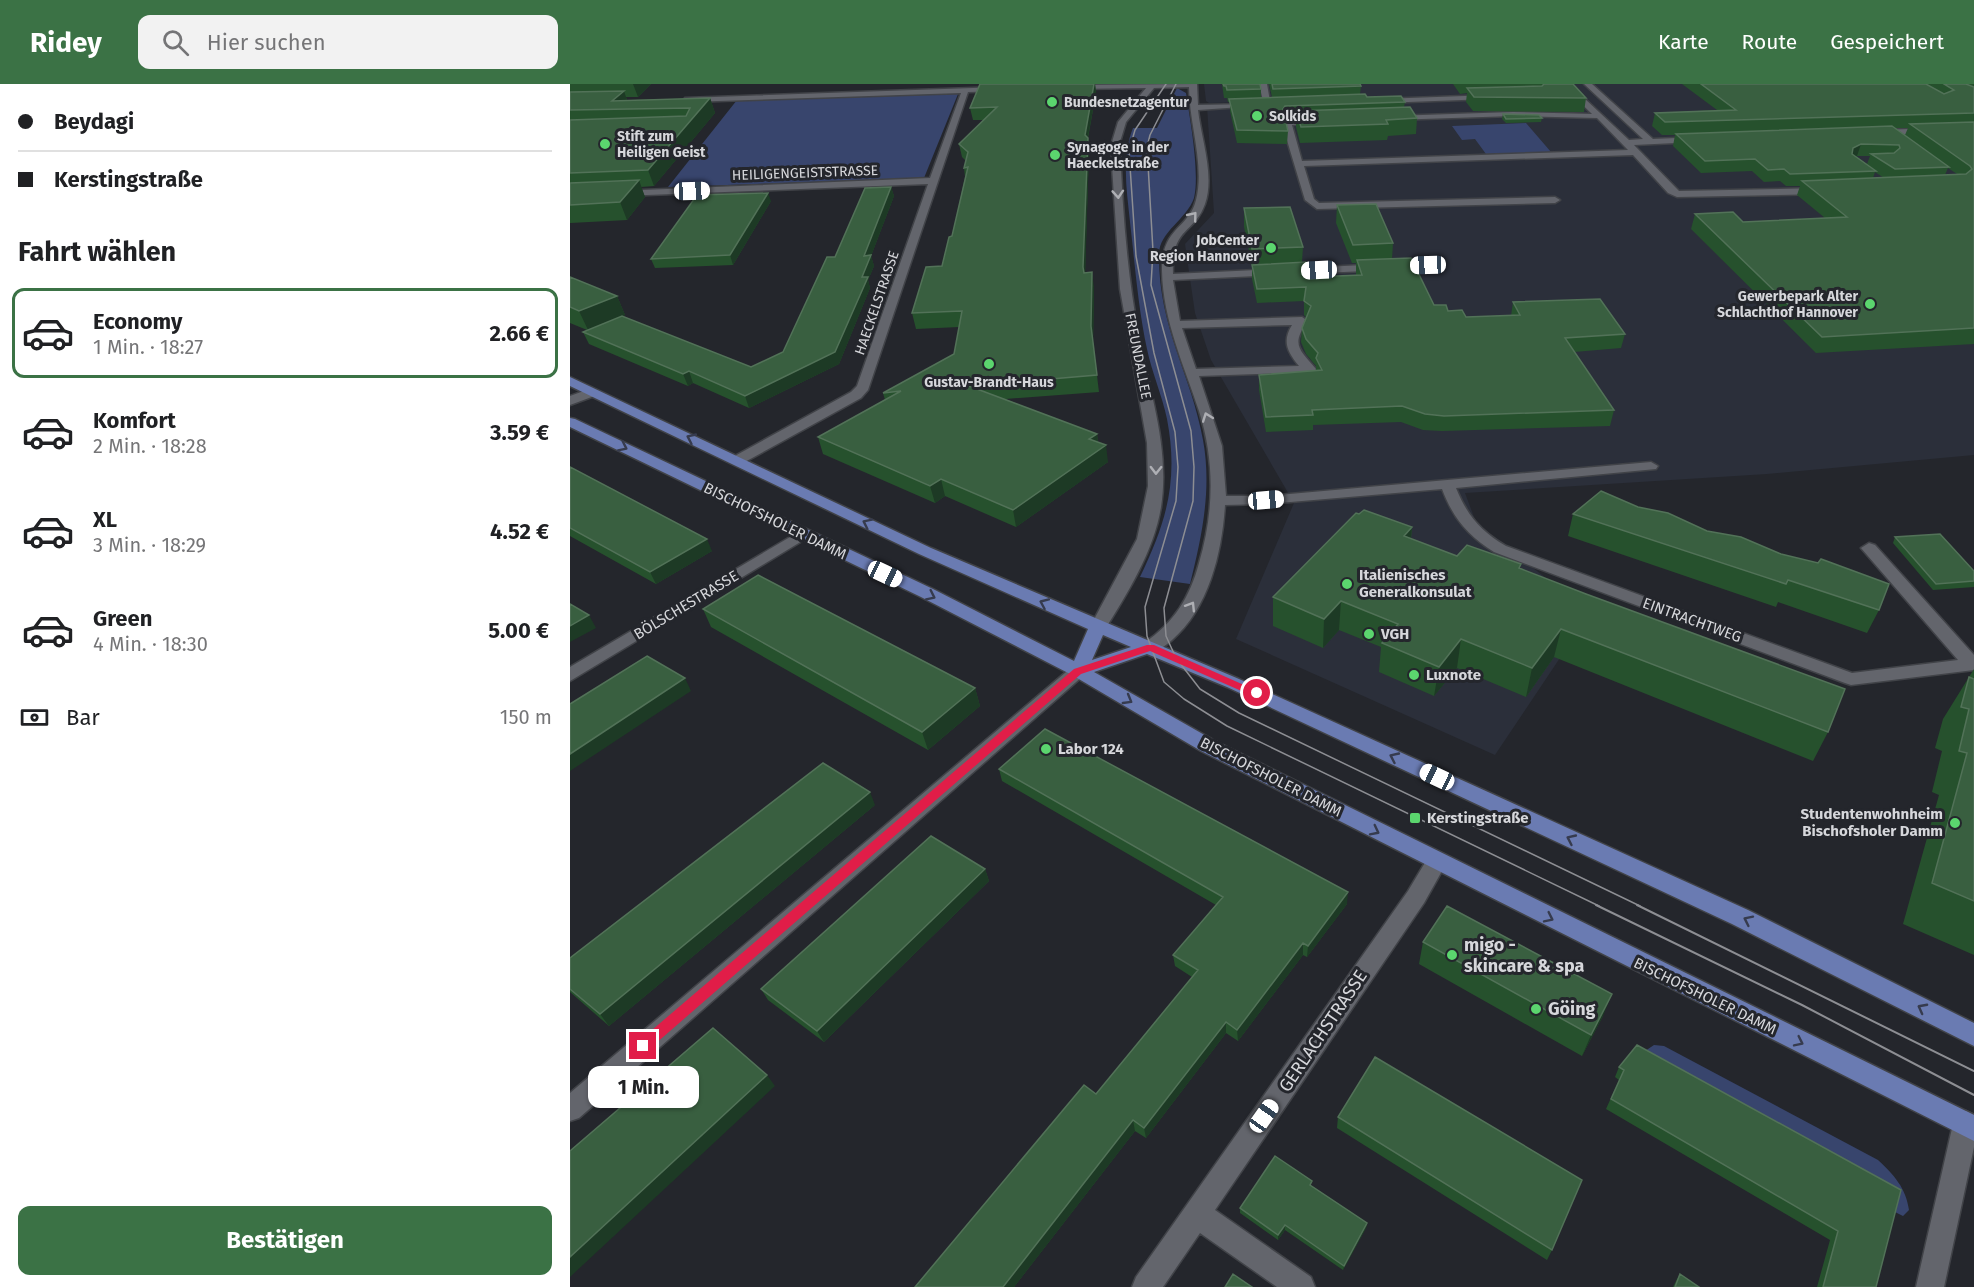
<!DOCTYPE html>
<html lang="de">
<head>
<meta charset="utf-8">
<style>
  :root { --surface:#fff; --page:#f2f2f2; --text:#202124; --muted:#757577; --line:#e0e0e0; --accent:#3b7245 }
  body { margin:0; font-family:"Fira Sans",sans-serif; background:var(--page); color:var(--text); height:100vh; display:flex; flex-direction:column; font-size:22px; white-space:nowrap }
  * { box-sizing:border-box; margin:0 }
  p { font-size:20px; color:var(--muted) }
  .icon { flex:none; width:33px; height:33px; fill:none; stroke:currentColor; stroke-width:2; stroke-linecap:round; stroke-linejoin:round }
  .map { position:relative; flex:1; overflow:hidden }
  .side { display:flex; flex-direction:column; background:var(--surface); width:570px }
  .side>* { flex:none }
  .banner { display:grid; align-content:center; height:132px; padding:0 18px; background:var(--surface) }
  .end { position:absolute; width:27px; height:27px; margin:-14px; border:8px solid #e11d48; background:#fff; box-shadow:0 0 0 3px #fff }
  .from { border-radius:50% }
  .bubble { position:absolute; height:42px; border-radius:12px; background:var(--surface); box-shadow:0 2px 4px #0004; font-size:20px; font-weight:700; line-height:42px; text-align:center }
  .car { position:absolute; width:18px; height:36px; margin:-18px -9px; border-radius:8px; box-shadow:0 0 4px 2px #0007; background:linear-gradient(#fff 24%,#345 0 40%,#fff 0 76%,#345 0 86%,#fff 0) }
  .banner b { display:flex; align-items:center; gap:21px; height:57px; font-size:22px }
  .banner b+b { border-top:2px solid var(--line) }
  .banner i { width:15px; height:15px; background:var(--text) }
  ul { padding:0; list-style:none }
  li { display:flex; align-items:center; gap:18px; height:90px; margin:0 12px 9px; padding:0 6px; border:3px solid transparent; border-radius:12px }
  li div { flex:1 }
  li b { display:block; font-size:22px }
  li em { font-style:normal; font-weight:700 }
  li.selected { border-color:var(--accent) }
  li>.icon { width:54px; height:54px; stroke-width:1.5 }
  h2 { padding:0 18px; font-size:27px; line-height:72px }
  .pay { display:flex; align-items:center; gap:15px; height:66px; padding:0 18px; font-size:22px }
  .pay p { margin-inline-start:auto }
  .primary-button { display:flex; gap:12px; margin-top:auto; padding:12px 18px }
  .primary-button a { flex:1; height:69px; border-radius:12px; background:var(--accent); color:#fff; font-size:24px; font-weight:700; line-height:69px; text-align:center }
  header { display:flex; align-items:center; gap:36px; box-sizing:border-box; height:84px; padding:0 30px; background:var(--accent); color:#fff }
  header strong { font-size:28px }
  nav { display:flex; gap:33px; margin-inline-start:auto; font-size:21px }
  .search { width:420px; height:54px; background:var(--page); display:flex; align-items:center; gap:15px; box-sizing:border-box; padding:0 21px; border-radius:12px; color:var(--muted); font-size:22px }
  main { display:flex; flex:1; min-height:0 }
  .map>svg:first-child { display:block }
</style>
</head>
<body>
<header>
<strong>Ridey</strong>
<div class="search"><svg class="icon" aria-label="search" viewBox="0 0 24 24"><circle cx="10" cy="10" r="6"/><path d="M15 15l6 6"/></svg>Hier suchen</div>
<nav><a>Karte</a><a>Route</a><a>Gespeichert</a></nav>
</header>
<main>
<section class="side">
<div class="banner">
<b><i class="from"></i>Beydagi</b>
<b><i></i>Kerstingstraße</b>
</div>
<h2>Fahrt wählen</h2>
<ul>
<li class="selected"><svg class="icon" aria-label="car" viewBox="0 0 24 24"><path d="M5 17H2v-5l4-1 3-4h7l3 4 3 1v5h-3M9 17h6M6 11h13"/><circle cx="7" cy="17" r="2"/><circle cx="17" cy="17" r="2"/></svg><div><b>Economy</b><p>1 Min. · 18:27</p></div><em>2.66 €</em></li>
<li><svg class="icon" aria-label="car" viewBox="0 0 24 24"><path d="M5 17H2v-5l4-1 3-4h7l3 4 3 1v5h-3M9 17h6M6 11h13"/><circle cx="7" cy="17" r="2"/><circle cx="17" cy="17" r="2"/></svg><div><b>Komfort</b><p>2 Min. · 18:28</p></div><em>3.59 €</em></li>
<li><svg class="icon" aria-label="car" viewBox="0 0 24 24"><path d="M5 17H2v-5l4-1 3-4h7l3 4 3 1v5h-3M9 17h6M6 11h13"/><circle cx="7" cy="17" r="2"/><circle cx="17" cy="17" r="2"/></svg><div><b>XL</b><p>3 Min. · 18:29</p></div><em>4.52 €</em></li>
<li><svg class="icon" aria-label="car" viewBox="0 0 24 24"><path d="M5 17H2v-5l4-1 3-4h7l3 4 3 1v5h-3M9 17h6M6 11h13"/><circle cx="7" cy="17" r="2"/><circle cx="17" cy="17" r="2"/></svg><div><b>Green</b><p>4 Min. · 18:30</p></div><em>5.00 €</em></li>
</ul>
<div class="pay"><svg class="icon" aria-label="cash" viewBox="0 0 24 24"><path d="M3 7h18v10H3z"/><circle cx="12" cy="12" r="2"/></svg>Bar<p>150 m</p></div>
<div class="primary-button"><a>Bestätigen</a></div>
</section>
<div class="map">
<svg width="1404" height="1203" viewBox="0 0 1404 1203">
  <rect width="100%" height="100%" fill="#24262c"/>
  <path fill="#2b2f3a" d="M634,0H1404V371L1197,390L895,409L907,441L916,451L934,461L1020,529L925,671L666,555L724,419L641,276L625,229L615,160L644,129L637,22L697,18L639,19L636,17Z"/>
  <path fill="#38456d" d="M607,4L616,9C620,35 630,89 624,114C617,135 589,148 589,170C588,243 621,289 633,356C642,405 632,452 620,500L570,493C596,439 609,397 597,335C592,311 582,289 577,265C568,223 565,181 560,138C557,108 551,73 563,44H587Z
    M388,10L354,94L98,103L167,16Z
    M956,39L981,68L916,70L905,55L892,56L882,42Z
    M1084,961L1094,962L1308,1076C1324,1091 1336,1104 1339,1126L1333,1132L1319,1125L1075,967Z"/>
  <g fill="none" stroke-linecap="round" stroke-linejoin="round">
    <defs>
      <path id="minor" d="M627,0L628,21L682,20L686,22L628,26C631,54 645,92 635,120C624,151 601,142 603,190L858,178L863,181L858,184L603,196L610,237L732,233L738,237C720,261 730,266 746,285L744,288L629,292L652,362L656,412H696L1081,378L1088,382L1086,385L886,404C897,431 910,447 936,462L1282,589L1388,576L1291,464L1299,459L1305,461L1404,571V586L1281,601L1275,599L924,468C898,452 883,434 872,405L696,420L655,421C652,468 639,524 602,556C594,563 585,570 574,567L571,563L574,559C604,539 620,513 629,479C644,429 645,377 629,327C614,281 593,237 592,187C591,143 619,145 626,116C635,81 619,40 619,3L584,4L556,38L550,58C552,123 557,189 569,253C580,309 600,365 591,423C584,467 557,510 534,547H522L520,543L567,455L578,402L577,359L550,205L542,82V58L548,38L576,4L502,5L498,3L502,1ZM722,241C712,257 717,268 729,282L626,285L612,244Z
        M689,0H697L701,23L694,21Z
        M991,0H999L1059,56L1073,55L1014,0H1022L1083,55L1129,53L1126,58L1064,61L1109,107L1253,104L1258,107L1253,110L1107,113L1098,109L1063,71L734,82L744,115L749,119L985,113L990,116L985,119L747,125L735,116L713,43L718,37L750,35L754,37L722,41L732,77L1058,66L1027,34L943,32L822,36L818,34L822,32L943,28L1022,30Z
        M432,3L435,7L398,8L298,306L291,314L173,379H163V373L281,308L287,302L358,100L51,112L48,111V107L360,94L391,9L118,18L115,14Z
        M922,11L919,15L811,19L807,17L811,15Z
        M1404,43V49L1307,52L1303,49L1307,46Z
        M22,304L28,308L27,311L0,321V312Z
        M232,446L237,448L240,451L237,454L0,597V583Z
        M508,581L514,583L517,587L514,591L9,1034L0,1037V1009L502,583Z
        M866,769L873,772L877,778L854,819L645,1126L741,1193L745,1203H707L630,1149L593,1203H562L566,1193L838,807L859,772Z
        M1396,1027L1404,1031V1063L1374,1203H1346L1383,1040L1387,1031Z"/>
      <path id="major" d="M0,293L361,464L669,595L1178,826L1404,939V962L1162,840L657,603L577,570L524,588L645,657L1404,1031V1057L631,667L502,591L351,513L0,343V334L5,335L363,505L504,577L518,545L349,470L0,302ZM533,551L561,563L522,576Z"/>
    </defs>
    <use href="#minor" stroke="#414348" stroke-width="3"/>
    <use href="#major" stroke="#414348" stroke-width="3"/>
    <use href="#minor" fill="#63656c" fill-rule="evenodd"/>
    <use href="#major" fill="#6a7bb2" fill-rule="evenodd"/>
    <path stroke="#8d8e93" stroke-width="1.5" d="M596,0L565,46L559,67L566,172L584,269L605,348L608,383L606,417L575,523L577,552L594,598L614,615L657,642L1029,822
      M606,0L580,51L577,63L583,167L581,201L621,347L624,383L623,417L594,524L596,552L606,574L630,605L669,629L1070,822"/>
    <path stroke="#8d8e93" stroke-width="2" d="M1026,821L1232,921L1404,1011
      M1067,821L1404,987"/>
  </g>
  <path fill="#26512d" fill-rule="evenodd" d="M0,0H81L68,13H56L57,16L140,14L145,29L84,102L71,103L75,113L57,136L0,139Z
    M410,0H525L526,9L518,54L519,67L515,188L524,203L523,258L529,308L435,315L527,350L528,358L538,378L446,443L375,412L365,419L253,370L248,353L315,316L313,309L384,270L389,243L346,245L342,229L372,182L382,152L395,93L394,84L396,77L392,73L389,60L414,36H403L400,24Z
    M652,0H690L691,5V14L702,13L699,0H790L791,2L790,10L797,13L835,18L834,23L847,34L846,50L818,52L817,56L730,59L726,43V34L715,35L718,47L717,60L667,59L660,27V18H658L657,14H654Z
    M883,0H1003L1016,14L1014,28L903,27L896,18L897,9L890,10Z
    M1112,0H1404V260L1246,269L1121,145L1125,130L1173,138L1255,134L1227,111L1230,102H1216L1210,97L1194,98L1182,87L1131,89L1103,62L1105,51H1092L1082,42L1085,29L1147,26ZM1325,44H1338L1335,51ZM1286,72H1300L1297,80ZM1378,84L1387,90L1375,91ZM1305,88L1314,94H1303Z
    M933,30L972,34L971,38L936,39L932,35Z
    M321,103L324,112L301,172L304,182L298,196L300,204L269,280L179,324L123,299L118,302L19,260L13,248L17,246L0,239V193L47,212L55,231L52,232L181,283L213,268L265,173Z
    M201,117L163,181L85,184L81,175Z
    M767,121L823,159L822,175L864,221L896,233L941,232L943,218L1055,250L1051,264L1004,268L1044,326L1040,342L872,347L853,346L831,338L743,341V346L696,348L689,306V291L746,287V282L736,270L731,258L732,244L736,233L734,231V217L687,219L682,195V181L674,143V124L733,163L732,178L740,193L786,191V179H782L766,139Z
    M0,383L142,467L86,500L0,452Z
    M1068,423L1309,526L1297,549L1208,518L1206,523L998,452L1003,430Z
    M789,430L842,443L841,455L887,472L951,484L1258,648L1243,677L984,573L956,613L887,584L864,612L809,588L811,563L769,546L753,564L703,542V513Z
    M1325,453L1404,487V503L1363,506L1323,459Z
    M133,525L405,604L410,622L358,666L141,543Z
    M1404,585V871L1333,840L1369,711L1362,708L1372,667L1365,664L1373,635Z
    M429,685L777,820L737,873L733,871L668,957L656,949L576,1054L565,1047L444,1203H345L526,1010L622,893L605,882L603,871L646,821L432,697Z
    M305,721L39,942L0,908V874Z
    M415,785L419,797L254,958L198,916L191,905Z
    M853,858L1033,932L1012,972L849,880Z
    M1049,983L1331,1106L1306,1203H1247L1260,1156L1036,1025L1049,996L1045,993Z
    M768,1033L982,1166L977,1176L767,1044Z
    M742,1102L797,1139L796,1144L773,1186L715,1146L708,1156L670,1129V1124Z
    M1110,1190L1129,1203H1103L1107,1195Z"/>
  <path fill="#1d3a25" d="M63,0H81L68,13Z
    M524,0H525L526,9L516,63L515,51Z
    M54,7L59,22L42,17Z
    M140,14L145,29L84,102L78,86Z
    M518,54L519,67L515,197L513,183Z
    M1291,60L1287,72L1279,76L1283,64Z
    M69,96L75,113L57,136L50,118Z
    M321,103L324,112L301,172L304,182L298,196L300,204L269,280L179,324L175,312L292,193L294,172Z
    M198,109L201,117L163,181L160,171Z
    M522,188L524,203L523,258L529,308L521,242Z
    M47,212L55,231L18,246L9,227Z
    M119,287L123,299L118,302L113,290Z
    M527,350L529,366L536,361L538,378L446,443L443,426L519,355Z
    M371,395L375,412L365,419L360,402Z
    M842,443L839,472L834,452Z
    M137,455L142,467L86,500L80,488Z
    M771,517L769,546L753,564L754,535Z
    M19,531L26,544L0,558V542Z
    M991,545L984,573L956,613L962,584Z
    M891,555L887,584L864,612L869,583Z
    M115,594L121,607L0,687V670Z
    M405,604L410,622L358,666L352,648Z
    M300,708L305,721L39,942L30,930Z
    M415,785L419,797L254,958L247,947Z
    M778,808L777,820L737,873L738,862Z
    M733,859V871L668,957L667,946Z
    M1042,910L1033,932L1012,972L1021,951Z
    M656,938V949L576,1054L574,1044Z
    M197,991L205,1002L0,1193V1173Z
    M563,1036L565,1047L444,1203H433Z
    M797,1139L796,1144L773,1186L774,1182Z
    M715,1141V1146L708,1156V1151Z"/>
  <path fill="#395f40" stroke="#527258" stroke-width="1.5" d="M410,0H524L515,51L518,54L513,183L514,189L522,188L521,242L527,291L399,302L527,350L519,355L536,361L443,426L371,395L360,402L248,353L331,307L313,309L384,270L392,227L342,229L356,183L372,182L379,153L382,152L398,83L394,84L398,68L389,60L427,23L400,24Z
    M653,0H690L691,5L657,6L656,2H654Z
    M702,0H790L791,2L703,5Z
    M974,0H1003L1016,14L904,13L897,4L972,2Z
    M1131,0H1356L1374,10L1384,6L1374,0H1396L1404,3V29L1095,38L1085,29L1166,26Z
    M54,7L42,17L140,14L78,86L0,89V36L116,32L120,24L0,26V8Z
    M795,10L797,13L831,12L835,18L715,22L713,25L718,47L667,46L659,15Z
    M840,23L847,34L816,36L818,40L731,43L726,27Z
    M933,30L969,31L972,34L936,35Z
    M1404,38V244L1252,253L1125,130L1163,128L1173,138L1277,133L1232,97L1396,90L1402,85L1400,82L1340,40Z
    M1322,42L1379,83L1325,85L1301,70L1324,69L1330,64L1329,61L1291,60L1283,64L1282,70L1306,87L1220,90L1214,85L1198,86L1185,75L1135,77L1106,50Z
    M69,96L50,118L0,121V99Z
    M321,103L294,172L301,171L292,193H298L265,268L175,312L119,287L113,290L13,248L52,232L181,283L213,268L257,173H265L295,104Z
    M198,109L160,171L81,175L127,111Z
    M806,120L823,159L783,161L767,121Z
    M720,123L733,163L682,165L674,124Z
    M841,174L864,221H876L878,227L892,226L896,233L950,231L943,218L1030,215L1055,250L995,254L1044,326L874,332L855,330L832,322L742,326L743,331L696,333L689,291L752,286L746,274L748,269L736,255L732,244L741,222L734,217L736,203L687,205L682,181L736,178L740,193L792,191L787,176Z
    M0,193L47,212L9,227L0,223Z
    M0,383L137,455L80,488L0,444Z
    M1031,407L1068,423L1098,429L1137,447L1171,453L1211,470L1248,479L1251,475L1319,500L1309,526L1218,496L1216,500L1003,430Z
    M794,426L842,443L834,452L887,472L897,461L951,480L949,484L1016,510L1275,605L1258,648L991,545L962,584L891,555L869,583L812,559L828,540L771,517L754,535L703,513L786,429L789,430Z
    M1370,450L1404,487V497L1366,500L1325,453Z
    M188,491L405,604L352,648L133,525Z
    M0,520L19,531L0,542Z
    M77,572L115,594L0,670V620Z
    M1399,593L1404,595V817L1362,799L1397,669L1389,667L1399,625L1391,623Z
    M475,645L778,808L738,862L733,859L667,946L656,938L574,1044L563,1036L433,1203H345L514,1001L526,1010L628,886L603,871L653,813L429,685Z
    M253,679L300,708L30,930L0,905V874Z
    M361,752L415,785L247,947L191,905Z
    M877,822L1042,910L1021,951L853,858Z
    M143,944L197,991L0,1173V1067Z
    M1067,961L1331,1106L1306,1203H1253L1268,1147L1041,1015L1054,986L1049,983Z
    M805,973L1012,1096L982,1166L768,1033Z
    M705,1072L742,1097L740,1101L797,1139L774,1182L715,1141L708,1151L670,1124Z
    M663,1190L682,1203H655Z
    M1110,1190L1129,1203H1105Z"/>
  <defs><path id="oneway-chevron" d="M-2-3.5L2.5 0L-2 3.5" fill="none" stroke-width="1.6" stroke-linecap="round" stroke-linejoin="round" transform="scale(1.5)"/></defs>
  <g stroke="#aeafb4">
    <use href="#oneway-chevron" transform="translate(548 110) rotate(86)"/>
    <use href="#oneway-chevron" transform="translate(623 132) rotate(-51)"/>
    <use href="#oneway-chevron" transform="translate(637 333) rotate(-110)"/>
    <use href="#oneway-chevron" transform="translate(586 386) rotate(91)"/>
    <use href="#oneway-chevron" transform="translate(621 522) rotate(-58)"/>
  </g>
  <g stroke="#363b4e">
    <use href="#oneway-chevron" transform="translate(121 354) rotate(-155)"/>
    <use href="#oneway-chevron" transform="translate(53 363) rotate(26)"/>
    <use href="#oneway-chevron" transform="translate(297 439) rotate(-154)"/>
    <use href="#oneway-chevron" transform="translate(361 512) rotate(26)"/>
    <use href="#oneway-chevron" transform="translate(474 519) rotate(-156)"/>
    <use href="#oneway-chevron" transform="translate(558 616) rotate(30)"/>
    <use href="#oneway-chevron" transform="translate(824 673) rotate(-155)"/>
    <use href="#oneway-chevron" transform="translate(805 747) rotate(27)"/>
    <use href="#oneway-chevron" transform="translate(1001 755) rotate(-155)"/>
    <use href="#oneway-chevron" transform="translate(979 834) rotate(26)"/>
    <use href="#oneway-chevron" transform="translate(1178 836) rotate(-154)"/>
    <use href="#oneway-chevron" transform="translate(1352 924) rotate(-152)"/>
    <use href="#oneway-chevron" transform="translate(1229 958) rotate(26)"/>
  </g>
  <path fill="#e11d48" d="M577,561H584L692,609L683,612L580,567L511,590L77,967H68V958L504,585Z"/>
  <g fill="#5bd56e" stroke="#24262c" stroke-width="2">
    <circle cx="482" cy="18" r="6"/>
    <circle cx="687" cy="32" r="6"/>
    <circle cx="35" cy="60" r="6"/>
    <circle cx="485" cy="71" r="6"/>
    <circle cx="701" cy="164" r="6"/>
    <circle cx="1300" cy="220" r="6"/>
    <circle cx="419" cy="280" r="6"/>
    <circle cx="777" cy="500" r="6"/>
    <circle cx="799" cy="550" r="6"/>
    <circle cx="844" cy="591" r="6"/>
    <circle cx="476" cy="665" r="6"/>
    <rect x="839" y="728" width="12" height="12" rx="3"/>
    <circle cx="1385" cy="739" r="6"/>
    <circle cx="882" cy="871" r="6"/>
    <circle cx="966" cy="925" r="6"/>
  </g>
  <g text-anchor="middle" dominant-baseline="central" stroke-width="6" stroke-linejoin="round" paint-order="stroke">
    <g font-size="14" font-weight="bold" fill="#d6d7db" stroke="#24262c" text-anchor="start">
      <text x="494" y="18">Bundesnetzagentur</text>
      <text x="699" y="32">Solkids</text>
      <text x="47" y="52">Stift zum<tspan x="47" dy="16">Heiligen Geist</tspan></text>
      <text x="497" y="63">Synagoge in der<tspan x="497" dy="16">Haeckelstraße</tspan></text>
      <text x="689" y="156" text-anchor="end">JobCenter<tspan x="689" dy="16">Region Hannover</tspan></text>
      <text x="1288" y="212" text-anchor="end">Gewerbepark Alter<tspan x="1288" dy="16">Schlachthof Hannover</tspan></text>
      <text x="419" y="298" text-anchor="middle">Gustav-Brandt-Haus</text>
    </g>
    <g font-size="14" fill="#d6d7db" stroke="#24262c">
      <text transform="translate(235 89) rotate(-2)">HEILIGENGEISTSTRASSE</text>
      <text transform="translate(307 219) rotate(-71)">HAECKELSTRASSE</text>
      <text transform="translate(568 272) rotate(79)">FREUNDALLEE</text>
    </g>
    <g font-size="15" fill="#d6d7db" stroke="#24262c">
      <text transform="translate(205 437) rotate(26)">BISCHOFSHOLER DAMM</text>
      <text transform="translate(116 521) rotate(-31)">BÖLSCHESTRASSE</text>
      <text transform="translate(1122 536) rotate(20)">EINTRACHTWEG</text>
      <text transform="translate(701 693) rotate(27)">BISCHOFSHOLER DAMM</text>
      <text transform="translate(1135 912) rotate(26)">BISCHOFSHOLER DAMM</text>
    </g>
    <g font-size="15" font-weight="bold" fill="#d6d7db" stroke="#24262c" text-anchor="start">
      <text x="789" y="491">Italienisches<tspan x="789" dy="17">Generalkonsulat</tspan></text>
      <text x="811" y="550">VGH</text>
      <text x="856" y="591">Luxnote</text>
      <text x="488" y="665">Labor 124</text>
      <text x="1373" y="730" text-anchor="end">Studentenwohnheim<tspan x="1373" dy="17">Bischofsholer Damm</tspan></text>
      <text x="857" y="734">Kerstingstraße</text>
    </g>
    <g font-size="18" font-weight="bold" fill="#d6d7db" stroke="#24262c" text-anchor="start">
      <text x="894" y="861">migo -<tspan x="894" dy="21">skincare &amp; spa</tspan></text>
      <text x="978" y="925">Göing</text>
    </g>
    <g font-size="18" fill="#d6d7db" stroke="#24262c">
      <text transform="translate(753 947) rotate(-56)">GERLACHSTRASSE</text>
    </g>
  </g>
</svg>
<i class="end from" style="left:687px;top:609px"></i>
<i class="end" style="left:73px;top:962px"></i>
<div class="bubble" style="left:18px;top:982px;width:111px">1 Min.</div>
<i class="car" style="left:122px;top:107px;rotate:88deg"></i>
<i class="car" style="left:858px;top:181px;rotate:268deg"></i>
<i class="car" style="left:749px;top:186px;rotate:267deg"></i>
<i class="car" style="left:696px;top:416px;rotate:85deg"></i>
<i class="car" style="left:315px;top:490px;rotate:115deg"></i>
<i class="car" style="left:867px;top:693px;rotate:295deg"></i>
<i class="car" style="left:694px;top:1032px;rotate:35deg"></i>
</div>
</main>
</body>
</html>
